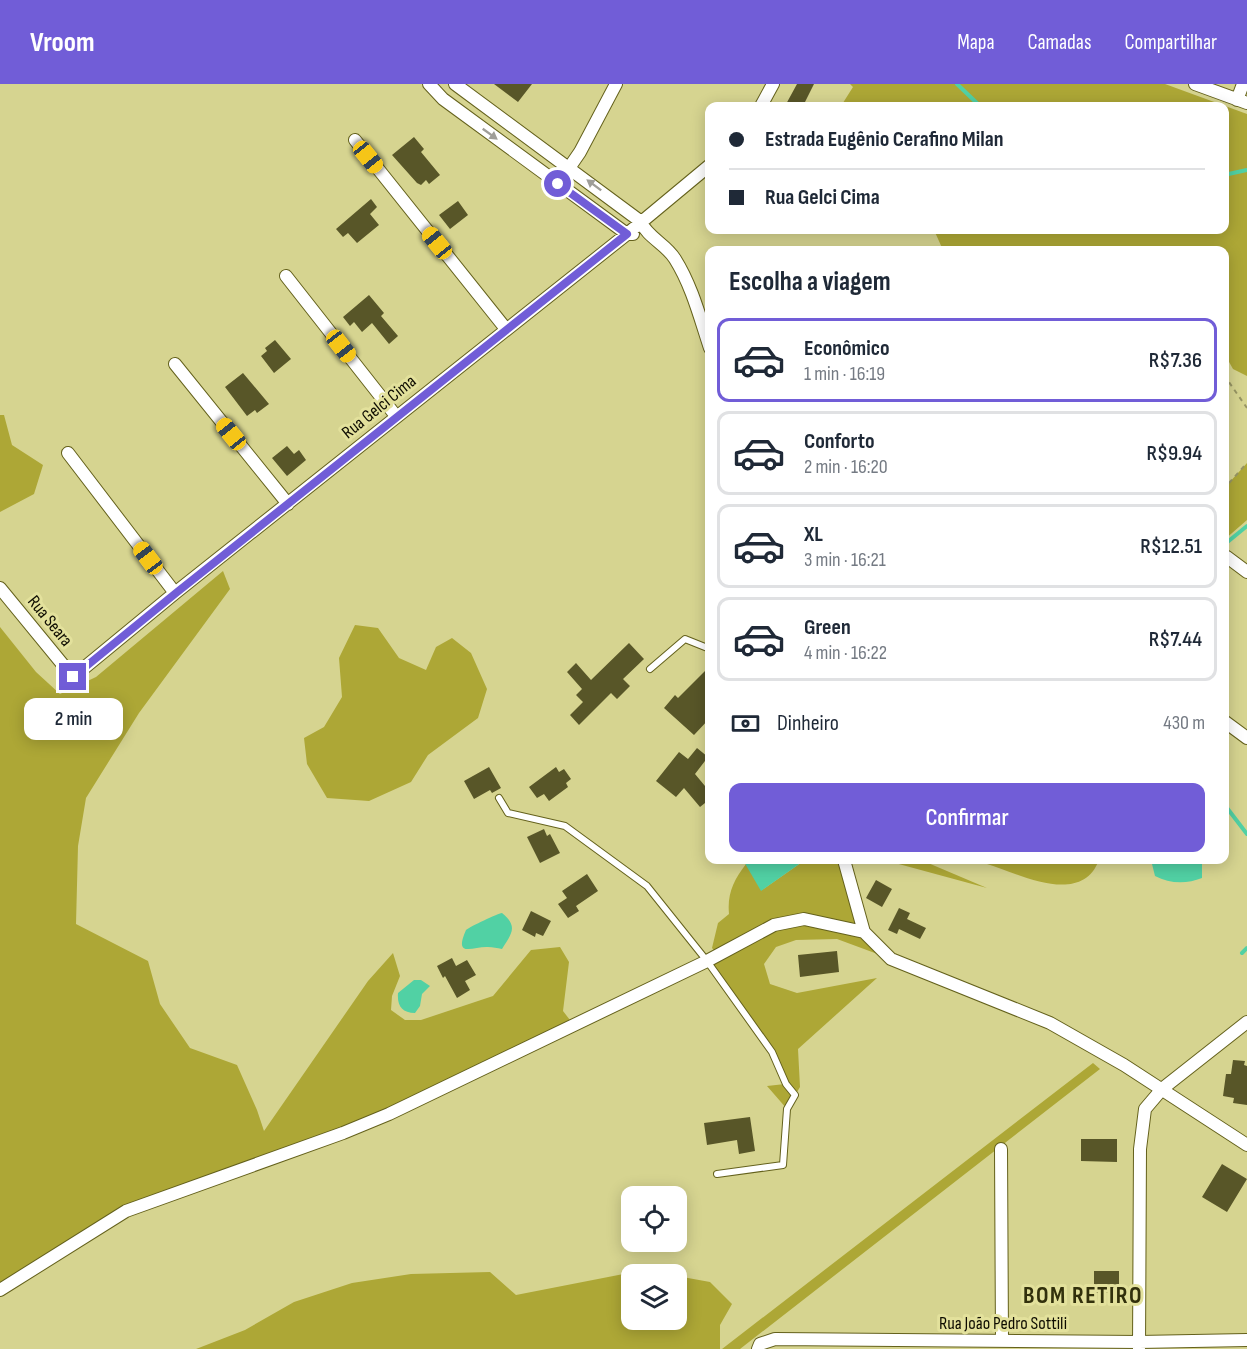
<!DOCTYPE html>
<html lang="pt">
<head>
<meta charset="utf-8">
<style>
  :root { --surface:#fff; --page:#f2f2f3; --text:#1f2937; --muted:#747a83; --line:#e0e1e3; --accent:#715dd7 }
  body { margin:0; font-family:"Sofia Sans Condensed",sans-serif; background:var(--page); color:var(--text); height:100vh; display:flex; flex-direction:column; font-size:22px; white-space:nowrap }
  * { box-sizing:border-box; margin:0 }
  p { font-size:20px; color:var(--muted) }
  .icon { flex:none; width:33px; height:33px; fill:none; stroke:currentColor; stroke-width:2; stroke-linecap:round; stroke-linejoin:round }
  .map { position:relative; flex:1; overflow:hidden }
  .sheet { position:absolute; left:705px; top:162px; width:524px; height:618px; display:flex; flex-direction:column; background:var(--surface); border-radius:12px; box-shadow:0 3px 15px #0003 }
  .sheet>* { flex:none }
  .top-card { position:absolute; left:705px; top:18px; width:524px; height:132px; border-radius:12px; box-shadow:0 3px 15px #0003; display:grid; align-content:center; height:132px; padding:0 24px; background:var(--surface) }
  .buttons { position:absolute; left:621px; top:1102px; display:grid; gap:12px }
  .buttons a { display:grid; place-items:center; width:66px; height:66px; border-radius:12px; background:var(--surface); box-shadow:0 3px 15px #0003; font-size:30px }
  .end { position:absolute; width:27px; height:27px; margin:-14px; border:8px solid #715dd7; background:#fff; box-shadow:0 0 0 3px #fff }
  .from { border-radius:50% }
  .bubble { position:absolute; height:42px; border-radius:12px; background:var(--surface); box-shadow:0 3px 15px #0003; font-size:20px; font-weight:600; line-height:42px; text-align:center }
  .car { position:absolute; width:18px; height:36px; margin:-18px -9px; border-radius:8px; box-shadow:0 0 4px 2px #0007; background:linear-gradient(#f5c518 24%,#345 0 40%,#f5c518 0 76%,#345 0 86%,#f5c518 0) }
  .top-card b { display:flex; align-items:center; gap:21px; height:57px; font-size:22px }
  .top-card b+b { border-top:2px solid var(--line) }
  .top-card i { width:15px; height:15px; background:var(--text) }
  ul { padding:0; list-style:none }
  li { display:flex; align-items:center; gap:18px; height:84px; margin:0 12px 9px; padding:0 12px; border:3px solid var(--line); border-radius:12px }
  li div { flex:1 }
  li b { display:block; font-size:22px }
  li em { font-style:normal; font-weight:600 }
  li.on { border-color:var(--accent) }
  li>.icon { width:54px; height:54px; stroke-width:1.5 }
  h2 { padding:0 24px; font-size:27px; line-height:72px }
  .pay { display:flex; align-items:center; gap:15px; height:66px; padding:0 24px; font-size:22px }
  .pay p { margin-inline-start:auto }
  .primary-button { display:flex; gap:12px; margin-top:auto; padding:12px 24px }
  .primary-button a { flex:1; height:69px; border-radius:12px; background:var(--accent); color:#fff; font-size:24px; font-weight:600; line-height:69px; text-align:center }
  header { display:flex; align-items:center; gap:36px; box-sizing:border-box; height:84px; padding:0 30px; background:var(--accent); color:#fff }
  header strong { font-size:28px }
  nav { display:flex; gap:33px; margin-inline-start:auto; font-size:21px }
  .map>svg:first-child { display:block }
</style>
</head>
<body>
<header>
<strong>Vroom</strong>
<nav><a>Mapa</a><a>Camadas</a><a>Compartilhar</a></nav>
</header>
<div class="map">
<svg width="1247" height="1265" viewBox="0 0 1247 1265">
  <rect width="100%" height="100%" fill="#d6d490"/>
  <path fill="#ada736" d="M850,0H1165L1247,30V292L1233,285L1224,269V166H943L934,146H1224V22H841L853,3Z
    M0,331H4L12,361L43,381L34,410L0,428Z
    M1247,379V436L1224,456V420L1228,400Z
    M223,487L230,505L139,629L86,714L78,762L76,840L148,877L160,920L190,964L237,981L257,1026L264,1047L368,897L393,869L400,892L392,912L391,926L405,936H421L493,912L531,866L560,863L569,878L563,927L573,940L389,1030L126,1127L0,1206V543L36,588L60,610L96,593Z
    M355,541L378,544L399,574L426,586L436,563L452,554L471,569L487,605L478,634L428,671L411,698L369,717L327,714L307,680L304,654L324,643L342,613L339,574Z
    M805,776H844L861,833L891,875L837,855L796,856L776,863L764,880L770,900L797,909L877,894L798,965L800,1003L787,1025L767,1002L785,1000L772,968L707,877L718,871L712,864L718,839L729,830C727,809 734,796 746,780L762,806Z
    M884,776H921L987,804Z
    M954,776H1099C1081,823 1020,790 987,780C977,777 965,777 954,776Z
    M1093,979L1100,985L740,1265H722Z
    M644,1186L671,1191H632V1236H676L677,1192L710,1198L732,1220L720,1241V1265H196L245,1246L294,1218L352,1199L411,1190L490,1188L516,1211Z"/>
  <path fill="#51d1a4" d="M743,776H805L761,807Z
    M1151,776H1202V794C1187,800 1170,800 1155,792Z
    M502,829C519,843 511,850 502,865C497,864 493,863 488,863C474,862 453,875 466,846C471,842 497,830 502,829Z
    M414,896H421L430,902L422,910L420,922L415,929C402,929 397,922 398,909Z"/>
  <g fill="none" stroke-linecap="round" stroke-linejoin="round">
    <path stroke="#51d1a4" stroke-width="4" d="M957,0L980,22
      M1224,91L1247,86
      M1225,460L1247,442
      M1224,720L1247,750
      M1242,869L1247,864"/>
  </g>
  <path fill="#585628" d="M494,0H532L518,18Z
    M797,0H814L803,22H785Z
    M414,53L424,65L421,68L440,91L429,100L426,96L421,101L417,99L392,71Z
    M371,115L377,123L370,130L379,141L357,159L348,149L343,153L336,145Z
    M458,117L468,131L450,145L439,131Z
    M369,211L384,229L381,232L398,252L389,260L372,239L362,248L354,238L350,242L343,233Z
    M275,256L291,275L274,289L261,272L267,267L265,264Z
    M243,289L269,320L257,329L255,326L247,332L225,303Z
    M287,362L294,370L299,366L306,376L287,392L272,374Z
    M629,559L644,575L623,595L630,602L617,615L611,609L579,641L570,631L583,618L576,611L582,605L567,588L576,579L591,596Z
    M710,582V634L694,651L664,624L675,611L678,614Z
    M697,664L708,673L695,690L710,708V715L700,723L684,704L676,713L656,697L679,668L688,675Z
    M489,683L501,704L492,709L490,706L474,715L464,697Z
    M556,683L559,688L564,685L571,695L566,699L568,703L549,717L544,710L537,714L529,703Z
    M544,745L547,752L550,750L560,769L540,779L527,753Z
    M587,790L598,807L576,822L579,827L568,834L558,820L567,814L562,807Z
    M876,796L892,805L882,823L866,814Z
    M899,824L910,829L907,835L926,844L920,855L899,845L897,850L888,846Z
    M531,827L551,837L543,852L536,849L535,853L522,846Z
    M837,867L839,888L800,893L798,871Z
    M452,874L456,882L467,876L476,891L465,897L470,906L457,914L445,892L443,894L437,882Z
    M1233,976L1245,977L1244,981L1247,982V1021L1233,1019L1234,1014L1223,1012L1226,990H1231Z
    M750,1033L755,1067L739,1070L737,1056L707,1061L704,1039Z
    M1081,1055H1117V1078L1081,1077Z
    M1222,1080L1247,1095L1227,1128L1202,1113Z
    M1094,1187H1119V1209H1094Z"/>
  <g fill="none" stroke-linecap="round" stroke-linejoin="round">
    <defs>
      <path id="lane" d="M650,585L685,555L710,565
        M499,714L508,729L565,742L647,802L707,877L772,968L786,1000L795,1011L787,1025L783,1081L717,1090"/>
      <path id="street" d="M429,0L443,15L627,150H633
        M455,0L640,137C648,154 666,160 675,175C692,202 700,234 710,264
        M1195,0L1247,19
        M1237,16L1243,0
        M761,22L773,0
        M355,56L506,245
        M558,100L580,68L616,0
        M286,192L396,332
        M175,280L288,420
        M68,369L175,509
        M1227,473L1247,488
        M0,504L73,593L175,509L627,150L710,81
        M1224,637L1247,654
        M844,776L864,848
        M1001,1065L1002,1257
        M0,1206L126,1127L343,1049L389,1030L707,877L774,841L804,835L864,848L891,875L1050,939L1124,981L1247,1061
        M1139,1264L1140,1065L1145,1025L1162,1005L1247,938
        M758,1265L760,1260L775,1255L1139,1258L1247,1256"/>
    </defs>
    <use href="#lane" stroke="#64611c" stroke-width="8"/>
    <use href="#street" stroke="#64611c" stroke-width="14"/>
    <path stroke="#979563" stroke-width="2" stroke-dasharray="4.5 4.5" stroke-linecap="butt" d="M1224,291L1247,324
      M1224,391L1228,400L1224,420
      M1229,399L1247,379"/>
    <use href="#lane" stroke="#fff" stroke-width="6"/>
    <use href="#street" stroke="#fff" stroke-width="12"/>
  </g>
  <defs><path id="oneway-solid" d="M-6-.8H1V-3.2L6.5 0L1 3.2V.8H-6Z" transform="scale(1.5)"/></defs>
  <g fill="#9f9e99">
    <use href="#oneway-solid" transform="translate(490 50) rotate(36)"/>
    <use href="#oneway-solid" transform="translate(594 101) rotate(-143)"/>
  </g>
  <g fill="none" stroke-linecap="round" stroke-linejoin="round">
    <path stroke="#715dd7" stroke-width="8" d="M73,593L176,509L627,150L558,100"/>
  </g>
  <g text-anchor="middle" dominant-baseline="central" stroke-width="6" stroke-linejoin="round" paint-order="stroke">
    <g font-size="18" fill="#0e0c00" stroke="#e3e19c">
      <text transform="translate(379 323) rotate(-39)">Rua Gelci Cima</text>
      <text transform="translate(50 537) rotate(51)">Rua Seara</text>
      <text x="1003" y="1239">Rua João Pedro Sottili</text>
    </g>
    <g font-size="24" font-weight="bold" letter-spacing="1.5" fill="#32300c" stroke="#e3e19c">
      <text x="1083" y="1211">BOM RETIRO</text>
    </g>
  </g>
</svg>
<div class="buttons">
<a><svg class="icon" aria-label="locate" viewBox="0 0 24 24"><circle cx="12" cy="12" r="6"/><path d="M12 2v4M12 18v4M2 12h4M18 12h4"/></svg></a>
<a><svg class="icon" aria-label="layers" viewBox="0 0 24 24"><path d="M12 4l9 5-9 5-9-5zM3 14l9 5 9-5"/></svg></a>
</div>
<i class="end from" style="left:558px;top:100px"></i>
<i class="end" style="left:73px;top:593px"></i>
<div class="bubble" style="left:24px;top:614px;width:99px">2 min</div>
<i class="car" style="left:368px;top:73px;rotate:141deg"></i>
<i class="car" style="left:437px;top:159px;rotate:321deg"></i>
<i class="car" style="left:341px;top:262px;rotate:142deg"></i>
<i class="car" style="left:231px;top:350px;rotate:321deg"></i>
<i class="car" style="left:148px;top:474px;rotate:323deg"></i>
<div class="top-card">
<b><i class="from"></i>Estrada Eugênio Cerafino Milan</b>
<b><i></i>Rua Gelci Cima</b>
</div>
<section class="sheet">
<h2>Escolha a viagem</h2>
<ul>
<li class="on"><svg class="icon" aria-label="car" viewBox="0 0 24 24"><path d="M5 17H2v-5l4-1 3-4h7l3 4 3 1v5h-3M9 17h6M6 11h13"/><circle cx="7" cy="17" r="2"/><circle cx="17" cy="17" r="2"/></svg><div><b>Econômico</b><p>1 min · 16:19</p></div><em>R$7.36</em></li>
<li><svg class="icon" aria-label="car" viewBox="0 0 24 24"><path d="M5 17H2v-5l4-1 3-4h7l3 4 3 1v5h-3M9 17h6M6 11h13"/><circle cx="7" cy="17" r="2"/><circle cx="17" cy="17" r="2"/></svg><div><b>Conforto</b><p>2 min · 16:20</p></div><em>R$9.94</em></li>
<li><svg class="icon" aria-label="car" viewBox="0 0 24 24"><path d="M5 17H2v-5l4-1 3-4h7l3 4 3 1v5h-3M9 17h6M6 11h13"/><circle cx="7" cy="17" r="2"/><circle cx="17" cy="17" r="2"/></svg><div><b>XL</b><p>3 min · 16:21</p></div><em>R$12.51</em></li>
<li><svg class="icon" aria-label="car" viewBox="0 0 24 24"><path d="M5 17H2v-5l4-1 3-4h7l3 4 3 1v5h-3M9 17h6M6 11h13"/><circle cx="7" cy="17" r="2"/><circle cx="17" cy="17" r="2"/></svg><div><b>Green</b><p>4 min · 16:22</p></div><em>R$7.44</em></li>
</ul>
<div class="pay"><svg class="icon" aria-label="cash" viewBox="0 0 24 24"><path d="M3 7h18v10H3z"/><circle cx="12" cy="12" r="2"/></svg>Dinheiro<p>430 m</p></div>
<div class="primary-button"><a>Confirmar</a></div>
</section>
</div>
</body>
</html>
